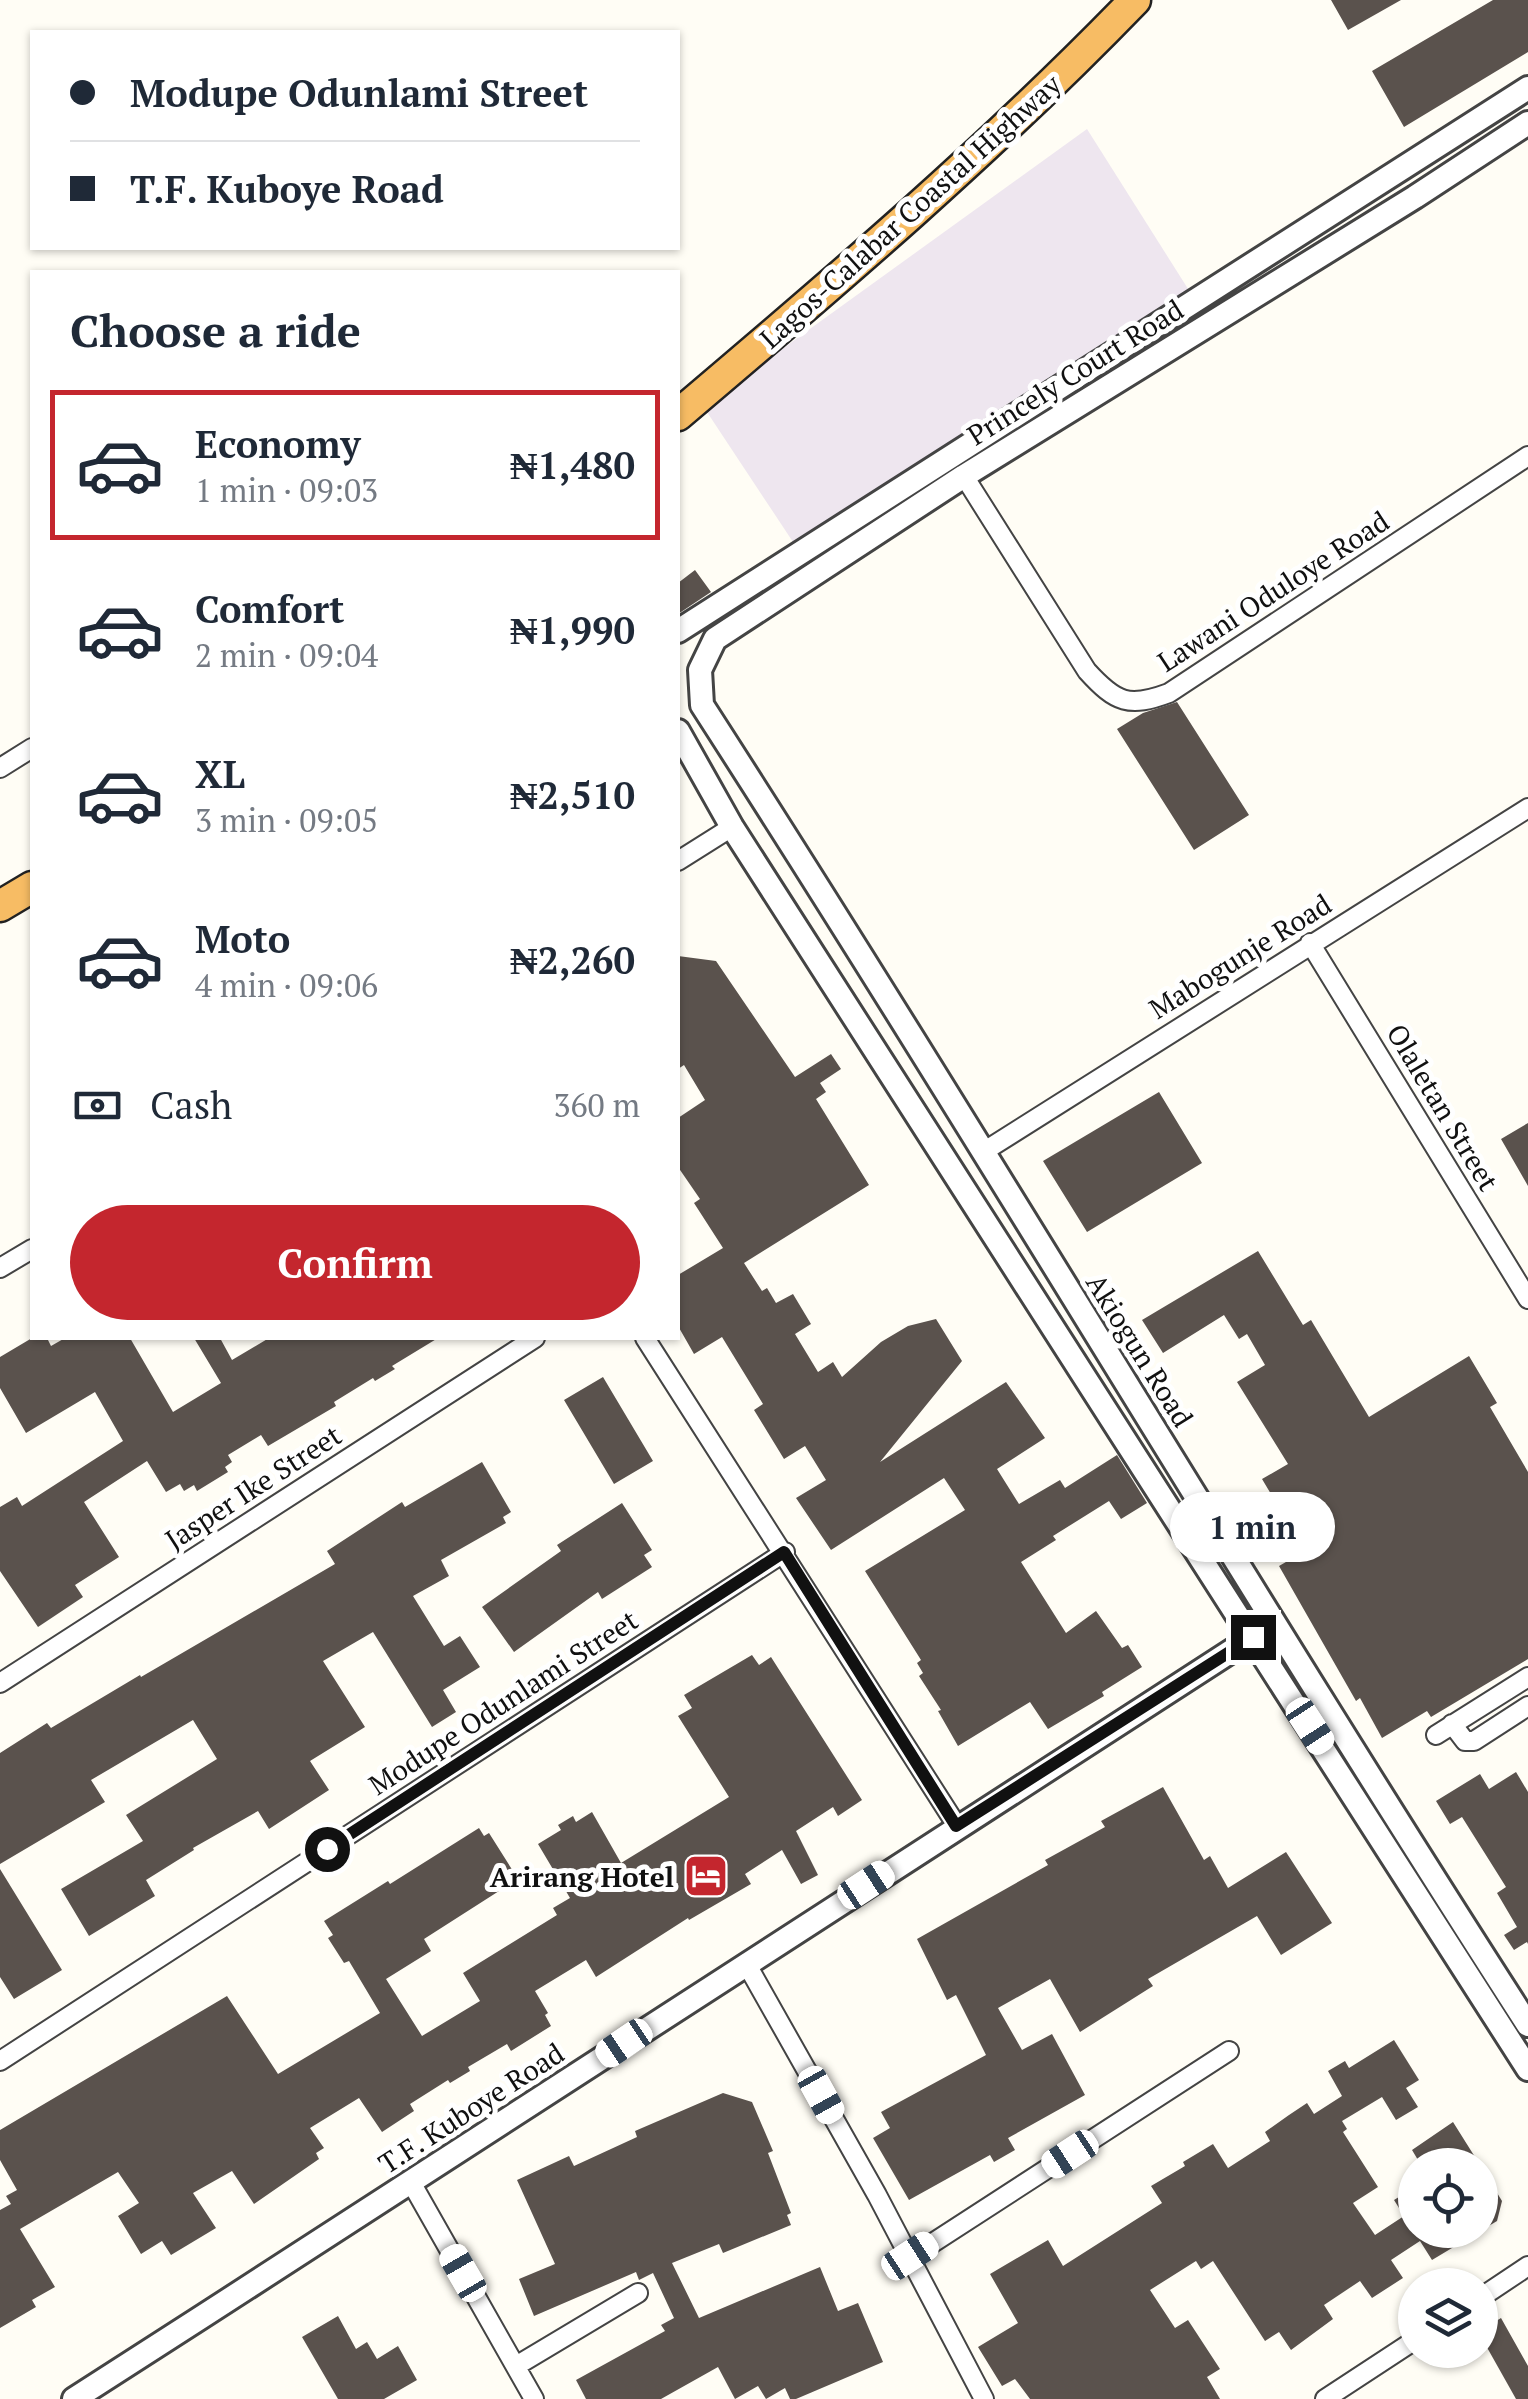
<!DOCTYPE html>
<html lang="en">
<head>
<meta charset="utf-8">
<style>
  :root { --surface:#fff; --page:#f6f6f7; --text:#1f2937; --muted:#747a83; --line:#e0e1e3; --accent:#c4262e }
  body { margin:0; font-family:"PT Serif",serif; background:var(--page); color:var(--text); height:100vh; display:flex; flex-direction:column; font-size:38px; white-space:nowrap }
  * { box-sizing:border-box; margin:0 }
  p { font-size:32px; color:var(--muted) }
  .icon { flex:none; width:55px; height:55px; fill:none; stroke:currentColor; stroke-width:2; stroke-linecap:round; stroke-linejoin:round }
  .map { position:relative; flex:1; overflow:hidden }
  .side { position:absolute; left:30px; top:270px; width:650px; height:1070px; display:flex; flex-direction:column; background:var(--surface); border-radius:0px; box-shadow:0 2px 8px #0004 }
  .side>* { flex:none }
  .banner { position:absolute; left:30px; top:30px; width:650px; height:220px; border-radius:0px; box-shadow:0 2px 8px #0004; display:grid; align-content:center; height:220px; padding:0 40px; background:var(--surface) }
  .controls { position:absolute; left:1398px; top:2148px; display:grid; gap:20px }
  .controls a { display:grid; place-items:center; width:100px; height:100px; border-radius:50%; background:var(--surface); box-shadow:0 2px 8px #0004; font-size:50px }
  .end { position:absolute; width:45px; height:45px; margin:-22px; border:12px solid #111; background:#fff; box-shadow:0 0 0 5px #fff }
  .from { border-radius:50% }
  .bubble { position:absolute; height:70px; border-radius:35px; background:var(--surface); box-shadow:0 2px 8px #0004; font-size:32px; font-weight:600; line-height:70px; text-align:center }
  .car { position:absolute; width:30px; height:60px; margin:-30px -15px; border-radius:12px; box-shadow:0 0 8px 2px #0007; background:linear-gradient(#fff 24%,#345 0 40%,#fff 0 76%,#345 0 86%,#fff 0) }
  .banner b { display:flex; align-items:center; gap:35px; height:95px; font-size:38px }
  .banner b+b { border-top:2px solid var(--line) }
  .banner i { width:25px; height:25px; background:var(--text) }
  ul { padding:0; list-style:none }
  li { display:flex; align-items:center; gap:30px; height:150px; margin:0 20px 15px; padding:0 20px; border:5px solid transparent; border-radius:0px }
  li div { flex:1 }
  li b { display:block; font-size:38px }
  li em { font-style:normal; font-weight:600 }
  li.selected { border-color:var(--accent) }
  li>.icon { width:90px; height:90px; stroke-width:1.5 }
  h2 { padding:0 40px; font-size:45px; line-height:120px }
  .pay { display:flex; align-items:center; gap:25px; height:110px; padding:0 40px; font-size:38px }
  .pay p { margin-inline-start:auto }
  .button { display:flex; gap:20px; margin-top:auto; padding:20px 40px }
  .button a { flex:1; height:115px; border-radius:60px; background:var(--accent); color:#fff; font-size:40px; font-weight:600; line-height:115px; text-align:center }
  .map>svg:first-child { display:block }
</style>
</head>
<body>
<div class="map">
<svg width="1528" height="2399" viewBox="0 0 1528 2399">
  <rect width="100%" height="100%" fill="#fffdf5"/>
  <path fill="#eee6ef" d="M1087,129L1190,292L797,548L703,406Z"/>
  <path fill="#5a524d" d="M1331,0H1401L1348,30Z
    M1493,0H1528V52L1404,127L1372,71Z
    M695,570L711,592L678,614V583Z
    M1177,702L1249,815L1194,850L1117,729L1143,713Z
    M678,956L716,961L795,1077L831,1054L841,1069L820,1083L826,1092L816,1099L869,1185L744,1263L762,1291L767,1288L776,1303L793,1294L811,1324L795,1334L818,1372L833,1362L842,1377L881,1342L908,1326L936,1319L962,1361L880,1462L1006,1382L1045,1438L997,1469L1019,1504L1060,1480L1065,1488L1117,1455L1147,1503L1121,1519L1109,1501L1053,1536L1056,1540L1021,1562L1066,1633L1096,1611L1122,1648L1128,1645L1142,1667L1102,1692L1104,1696L1048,1729L1030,1702L958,1746L938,1711L941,1710L919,1676L923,1673L917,1663L921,1660L865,1571L965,1510L944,1478L831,1550L796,1498L826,1480L805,1446L784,1459L754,1410L763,1404L722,1337L694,1354L678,1326V1275L723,1248L694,1203L700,1199L678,1167V1118L705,1100L684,1065L678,1069Z
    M1159,1092L1202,1163L1087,1232L1043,1161Z
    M1528,1123V1186L1501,1139Z
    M1258,1251L1303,1325L1311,1320L1369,1417L1469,1356L1497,1403L1490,1407L1528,1472V1659L1431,1717L1427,1711L1382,1738L1360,1698L1356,1701L1279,1566L1305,1551L1262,1479L1288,1464L1237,1382L1265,1365L1247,1334L1239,1339L1224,1315L1163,1353L1142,1320Z
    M32,1338H47L51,1346L65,1338H130L173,1412L221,1383L194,1338H220L232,1360L269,1338H438L392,1366L395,1369L375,1381L373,1378L334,1402L336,1406L268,1446L261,1435L228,1455L232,1462L225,1467L228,1472L197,1491L194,1485L184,1491L180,1484L166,1492L147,1461L84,1502L119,1557L75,1585L83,1597L38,1627L0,1571V1507L17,1497L22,1506L123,1441L95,1392L26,1433L0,1388V1357Z
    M603,1377L653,1461L614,1484L564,1400Z
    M482,1462L511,1512L503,1517L506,1523L441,1560L449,1576L413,1596L444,1646L460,1636L480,1667L443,1690L456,1712L432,1727L373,1632L323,1661L365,1727L310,1761L329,1790L269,1829L258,1811L193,1848L194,1850L146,1880L155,1896L89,1936L61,1889L143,1841L126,1815L217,1759L193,1720L91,1780L105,1802L0,1864V1753L47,1723L51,1728L140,1675L141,1677L335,1564L327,1551L402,1502L405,1507Z
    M622,1503L652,1550L644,1555L652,1567L602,1599L598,1592L514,1652L482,1607L561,1551L557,1545Z
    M752,1655L759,1665L771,1657L862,1800L838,1816L833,1807L796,1831L818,1875L801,1884L782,1850L745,1874L751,1884L689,1920L688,1918L596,1977L586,1960L535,1991L548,2013L545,2015L551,2026L511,2051L507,2044L468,2067L470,2071L450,2083L448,2080L410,2104L414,2111L382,2132L359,2098L310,2128L324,2148L316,2153L319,2159L254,2204L232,2171L193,2193L216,2228L171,2255L162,2241L141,2254L118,2216L139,2203L118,2172L20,2229L55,2287L32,2300L36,2307L0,2328V2210L11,2204L6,2196L17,2190L0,2160V2130L227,1996L278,2074L380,2013L349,1961L344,1963L328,1938L333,1935L324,1921L388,1881L390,1884L479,1828L484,1836L489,1833L518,1879L424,1939L431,1951L386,1979L422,2036L480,2001L463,1973L557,1915L553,1908L570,1898L538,1844L561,1830L558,1825L573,1816L576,1822L592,1812L621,1863L729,1797L678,1716L692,1708L684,1695Z
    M1516,1772L1528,1792V1944L1527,1942L1514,1950L1504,1935L1517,1927L1497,1893L1506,1887L1462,1817L1450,1824L1436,1801L1480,1774L1489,1789Z
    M1163,1787L1204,1860L1210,1856L1228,1888L1286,1852L1332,1923L1281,1955L1257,1916L1148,1979L1153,1986L1080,2032L1050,1979L998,2008L1022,2050L1052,2034L1085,2095L1008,2138L1015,2150L994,2162L990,2155L909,2200L873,2138L890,2128L881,2112L986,2055L956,1995L947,2000L917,1939L1048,1865L1045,1860L1105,1827L1101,1821Z
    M0,1869L62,1970L14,1999L0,1977Z
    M1394,2040L1419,2080L1406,2088L1418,2107L1396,2120L1382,2097L1342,2121L1347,2129L1343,2132L1378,2187L1353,2203L1375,2235L1404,2216L1394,2200L1415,2187V2230H1480V2165L1502,2201L1497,2221L1432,2260L1420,2241L1391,2260L1403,2278L1372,2298L1360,2281L1324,2305L1333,2319L1291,2350L1279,2332L1265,2341L1213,2261L1201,2269L1196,2261L1150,2290L1175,2328L1188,2320L1220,2369L1207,2377L1220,2399H1030L1015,2379L1002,2386L978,2347L1018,2323L990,2274L1048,2240L1063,2266L1162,2203L1151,2186L1185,2166L1183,2162L1213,2144L1228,2168L1270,2141L1265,2132L1289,2115L1307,2103L1314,2114L1342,2096L1328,2071L1345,2061L1349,2068Z
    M723,2093L752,2102L773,2151L768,2153L791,2213L787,2215L791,2225L723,2253L719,2244L672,2263L699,2318L820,2267L838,2311L858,2303L883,2362L796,2399H790L785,2388L766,2399L758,2386L735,2399L718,2367L661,2399H586L576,2380L665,2331L661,2325L674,2318L653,2273L639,2280L636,2272L534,2316L519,2279L555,2264L517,2180L569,2156L574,2166L637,2137L635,2131Z
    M1453,2122L1480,2165H1421L1412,2150Z
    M338,2316L356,2349L367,2342L377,2359L398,2346L417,2380L384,2399H338L302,2337Z
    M1501,2318L1528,2366V2399H1516L1480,2335V2331Z"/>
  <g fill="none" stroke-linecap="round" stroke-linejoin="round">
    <defs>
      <path id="minor" d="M964,476L1087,671C1116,703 1129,708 1169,693L1528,456
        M0,768L32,748
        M678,861L732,827
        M1310,943L1528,1299
        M983,1152L1528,808
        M0,1268L32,1249
        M645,1338L957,1826
        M0,1683L535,1338
        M1452,1724L1465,1741H1474L1528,1706
        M1436,1735L1528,1677
        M746,1963L877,2195L984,2399
        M0,2061L785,1552
        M412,2184L534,2399
        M911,2257L1229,2051
        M1480,2298L1528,2266
        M516,2366L638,2293
        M1325,2399L1415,2340"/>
      <path id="tertiary" d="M1528,123L1415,197L964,476L715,639L700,670L702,705C983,1141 1247,1589 1528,2025
        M678,631L1528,88
        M678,731L732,827L1528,2069
        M74,2399C468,2147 858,1889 1253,1637"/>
      <path id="trunk" d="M678,415C835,282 992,148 1135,0
        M0,906L32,887"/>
    </defs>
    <use href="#minor" stroke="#444" stroke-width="22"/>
    <use href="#tertiary" stroke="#444" stroke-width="28"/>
    <use href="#trunk" stroke="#222" stroke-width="35"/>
    <use href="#minor" stroke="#fff" stroke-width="18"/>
    <use href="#tertiary" stroke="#fff" stroke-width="22"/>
    <use href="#trunk" stroke="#f7bc64" stroke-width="30"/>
  </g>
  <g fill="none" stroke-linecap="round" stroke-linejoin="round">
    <path stroke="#111" stroke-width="12" d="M327,1849L784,1552L956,1826L1253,1637"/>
  </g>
  <defs>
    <symbol id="hotel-square" viewBox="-11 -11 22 22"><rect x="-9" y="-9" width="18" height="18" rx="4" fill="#c4262e" stroke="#fff"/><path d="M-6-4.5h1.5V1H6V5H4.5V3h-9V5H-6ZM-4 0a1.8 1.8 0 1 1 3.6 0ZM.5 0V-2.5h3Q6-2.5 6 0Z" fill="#fff"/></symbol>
  </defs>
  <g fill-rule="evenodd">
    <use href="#hotel-square" x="681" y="1851" width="50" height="50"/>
  </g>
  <g text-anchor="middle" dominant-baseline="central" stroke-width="10" stroke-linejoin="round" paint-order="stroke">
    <g font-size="28" fill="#111" stroke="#fff">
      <text transform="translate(910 211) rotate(-42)">Lagos-Calabar Coastal Highway</text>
      <text transform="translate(1075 372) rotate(-32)">Princely Court Road</text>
      <text transform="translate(1273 591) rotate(-33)">Lawani Oduloye Road</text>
      <text transform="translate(1240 956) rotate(-32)">Mabogunje Road</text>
      <text transform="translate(1443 1107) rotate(59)">Olaletan Street</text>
      <text transform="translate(1140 1350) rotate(58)">Akiogun Road</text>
      <text transform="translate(253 1487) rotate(-33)">Jasper Ike Street</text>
      <text transform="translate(503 1702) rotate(-33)">Modupe Odunlami Street</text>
      <text transform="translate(471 2108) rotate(-33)">T.F. Kuboye Road</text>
    </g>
    <g font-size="28" font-weight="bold" fill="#111" stroke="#fff" text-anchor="end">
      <text x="674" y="1876">Arirang Hotel</text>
    </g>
  </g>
</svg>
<div class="controls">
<a><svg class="icon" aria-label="locate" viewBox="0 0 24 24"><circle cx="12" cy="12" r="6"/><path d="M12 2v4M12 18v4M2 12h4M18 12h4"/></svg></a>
<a><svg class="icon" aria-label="layers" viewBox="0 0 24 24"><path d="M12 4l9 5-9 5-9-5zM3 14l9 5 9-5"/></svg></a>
</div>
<i class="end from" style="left:327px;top:1849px"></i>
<i class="end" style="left:1253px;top:1637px"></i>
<div class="bubble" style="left:1170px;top:1492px;width:165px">1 min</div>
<i class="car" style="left:1310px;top:1726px;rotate:147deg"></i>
<i class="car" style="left:866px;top:1885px;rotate:57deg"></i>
<i class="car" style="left:624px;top:2043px;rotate:236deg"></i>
<i class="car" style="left:821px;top:2095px;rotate:151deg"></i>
<i class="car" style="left:1070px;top:2154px;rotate:237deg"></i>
<i class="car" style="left:910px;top:2256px;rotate:57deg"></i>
<i class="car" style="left:463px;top:2273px;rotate:330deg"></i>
<div class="banner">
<b><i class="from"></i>Modupe Odunlami Street</b>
<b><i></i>T.F. Kuboye Road</b>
</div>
<section class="side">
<h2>Choose a ride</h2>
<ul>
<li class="selected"><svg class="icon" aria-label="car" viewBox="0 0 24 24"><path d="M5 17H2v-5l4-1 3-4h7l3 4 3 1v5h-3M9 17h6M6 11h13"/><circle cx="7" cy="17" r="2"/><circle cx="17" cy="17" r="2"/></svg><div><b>Economy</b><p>1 min · 09:03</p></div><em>₦1,480</em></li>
<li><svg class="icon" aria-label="car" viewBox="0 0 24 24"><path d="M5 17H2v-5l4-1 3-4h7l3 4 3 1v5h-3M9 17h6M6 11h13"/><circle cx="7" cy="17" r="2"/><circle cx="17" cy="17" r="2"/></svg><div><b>Comfort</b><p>2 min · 09:04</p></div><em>₦1,990</em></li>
<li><svg class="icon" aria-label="car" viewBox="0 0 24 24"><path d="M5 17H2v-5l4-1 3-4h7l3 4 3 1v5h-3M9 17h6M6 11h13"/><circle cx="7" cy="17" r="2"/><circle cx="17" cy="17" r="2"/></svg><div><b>XL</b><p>3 min · 09:05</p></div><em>₦2,510</em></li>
<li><svg class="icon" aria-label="car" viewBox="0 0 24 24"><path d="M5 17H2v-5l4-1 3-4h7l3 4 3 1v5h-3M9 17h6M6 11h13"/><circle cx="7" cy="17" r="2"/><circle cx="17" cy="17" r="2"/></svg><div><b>Moto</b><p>4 min · 09:06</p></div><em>₦2,260</em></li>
</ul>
<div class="pay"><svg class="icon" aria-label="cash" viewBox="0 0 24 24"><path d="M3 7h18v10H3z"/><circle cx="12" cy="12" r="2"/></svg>Cash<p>360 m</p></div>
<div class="button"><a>Confirm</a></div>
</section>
</div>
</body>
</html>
